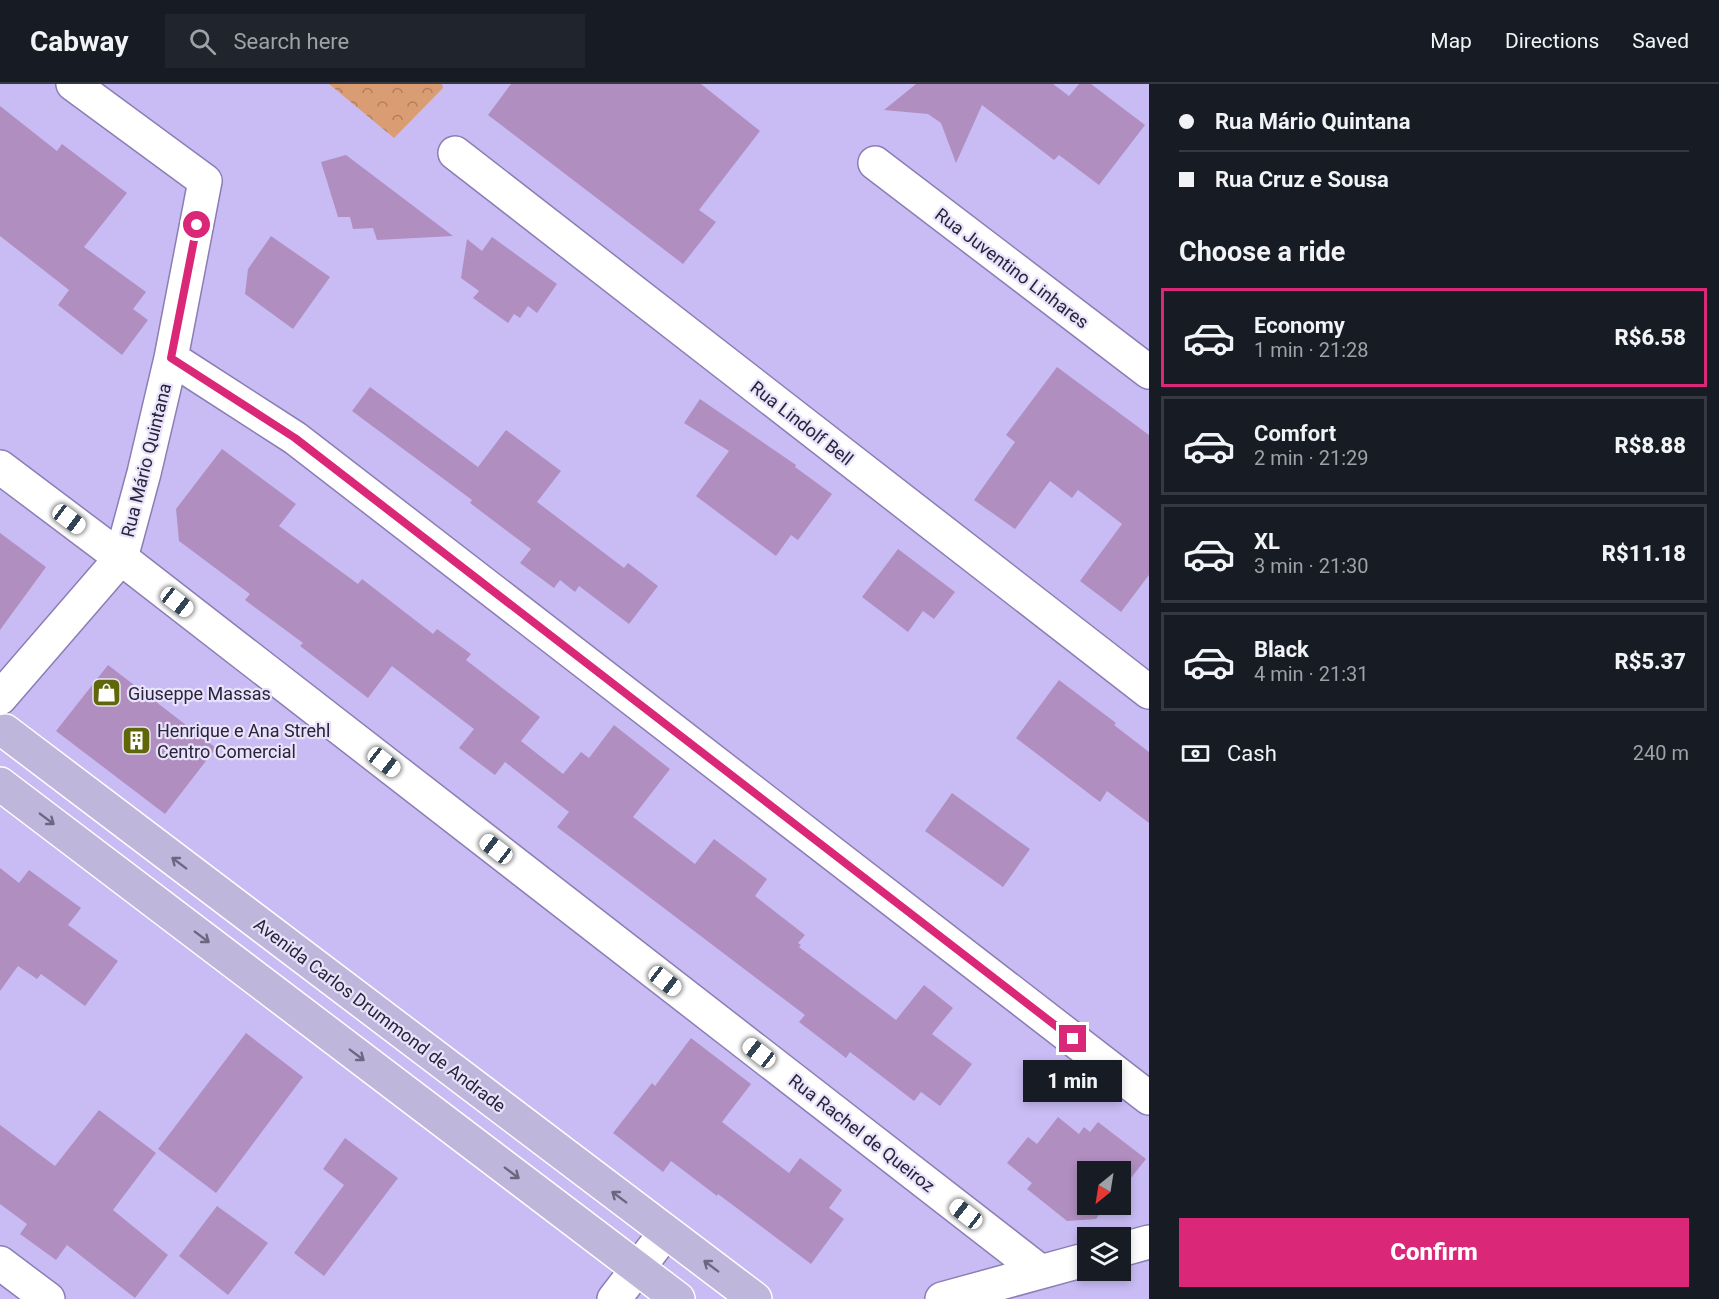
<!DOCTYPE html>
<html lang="en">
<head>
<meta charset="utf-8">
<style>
  :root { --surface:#171b24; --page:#20242c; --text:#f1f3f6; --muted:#9ea1a6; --line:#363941; --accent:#db2777 }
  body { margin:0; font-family:Roboto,sans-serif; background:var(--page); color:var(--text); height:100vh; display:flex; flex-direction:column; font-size:22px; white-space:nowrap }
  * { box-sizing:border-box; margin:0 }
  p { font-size:20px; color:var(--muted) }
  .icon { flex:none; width:33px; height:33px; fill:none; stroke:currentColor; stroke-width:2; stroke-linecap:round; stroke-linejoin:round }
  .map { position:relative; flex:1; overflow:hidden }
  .panel { display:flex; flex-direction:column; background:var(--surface); width:570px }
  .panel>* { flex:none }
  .guide { display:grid; align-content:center; height:132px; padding:0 30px; background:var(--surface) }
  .needle { width:39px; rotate:210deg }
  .fabs { position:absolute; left:1077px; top:1077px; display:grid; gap:12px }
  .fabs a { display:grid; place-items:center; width:54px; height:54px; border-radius:0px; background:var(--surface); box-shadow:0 3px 9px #0003; font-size:30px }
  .end { position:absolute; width:27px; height:27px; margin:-14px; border:8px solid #db2777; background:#fff; box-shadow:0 0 0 3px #fff }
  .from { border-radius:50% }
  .bubble { position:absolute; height:42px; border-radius:0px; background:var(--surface); box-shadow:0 3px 9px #0003; font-size:20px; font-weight:800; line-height:42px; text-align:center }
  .car { position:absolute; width:18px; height:36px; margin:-18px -9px; border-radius:8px; box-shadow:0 0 4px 2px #0007; background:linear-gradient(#fff 24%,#345 0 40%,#fff 0 76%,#345 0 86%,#fff 0) }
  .guide b { display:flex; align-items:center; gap:21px; height:57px; font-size:22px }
  .guide b+b { border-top:2px solid var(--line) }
  .guide i { width:15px; height:15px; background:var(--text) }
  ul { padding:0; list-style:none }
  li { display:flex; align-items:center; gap:18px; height:99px; margin:0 12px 9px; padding:0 18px; border:3px solid var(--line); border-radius:0px }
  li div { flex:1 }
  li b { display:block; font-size:22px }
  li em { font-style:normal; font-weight:800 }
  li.current { border-color:var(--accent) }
  li>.icon { width:54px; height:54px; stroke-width:1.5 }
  h2 { padding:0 30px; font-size:27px; line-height:72px }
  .pay { display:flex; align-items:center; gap:15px; height:66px; padding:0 30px; font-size:22px }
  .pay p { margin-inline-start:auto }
  .button { display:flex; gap:12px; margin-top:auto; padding:12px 30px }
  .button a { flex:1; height:69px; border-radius:0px; background:var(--accent); color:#fff; font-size:24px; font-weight:800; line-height:69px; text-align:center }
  header { display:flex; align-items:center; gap:36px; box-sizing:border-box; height:84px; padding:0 30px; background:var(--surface); border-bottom:2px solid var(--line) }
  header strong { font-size:28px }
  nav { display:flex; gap:33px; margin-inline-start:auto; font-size:21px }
  .search { width:420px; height:54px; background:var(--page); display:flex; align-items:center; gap:15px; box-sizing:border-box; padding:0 21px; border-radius:0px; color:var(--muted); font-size:22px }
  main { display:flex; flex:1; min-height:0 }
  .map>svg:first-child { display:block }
</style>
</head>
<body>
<header>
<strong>Cabway</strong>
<div class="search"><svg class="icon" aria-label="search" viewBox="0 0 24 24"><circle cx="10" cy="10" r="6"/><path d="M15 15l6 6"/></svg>Search here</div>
<nav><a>Map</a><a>Directions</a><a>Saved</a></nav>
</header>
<main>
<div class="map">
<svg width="1149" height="1215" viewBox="0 0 1149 1215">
  <defs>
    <pattern id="forest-crowns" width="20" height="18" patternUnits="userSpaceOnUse" patternTransform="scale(1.5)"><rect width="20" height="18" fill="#d99c73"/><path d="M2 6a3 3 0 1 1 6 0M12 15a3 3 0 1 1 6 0" fill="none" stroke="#b07f5f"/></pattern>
  </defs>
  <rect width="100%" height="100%" fill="#c9bcf5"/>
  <path fill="url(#forest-crowns)" d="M329,0H442L443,4L394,54Z"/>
  <path fill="#b08ec0" d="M511,0H701L760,47L699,126L716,138L683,180L488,31Z
    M916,0H1053L1069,12L1079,0H1091L1145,41L1099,101L1059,71L1054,76L982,21L956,79L941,39L928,30L884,26Z
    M0,22L57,67L62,60L127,109L84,163L146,208L133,225L148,236L122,271L58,221L69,206L0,152Z
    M346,71L453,152L377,156L373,144L353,145L350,133H338L321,78Z
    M271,152L330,193L293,245L245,210L248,185Z
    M492,153L557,200L537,229L528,222L520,234L514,230L508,239L473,214L479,207L461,194L467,155L482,167Z
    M1057,283L1149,351V491L1121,528L1080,497L1122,440L1078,406L1072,414L1050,397L1015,445L974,416L1015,358L1006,351Z
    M370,303L478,383L506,346L561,387L537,418L624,484L628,479L658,502L629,540L579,502L575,508L560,496L554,504L520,479L531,465L470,419L472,416L352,327Z
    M700,315L796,381L795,383L832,410L798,456L791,451L776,472L696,412L729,367L684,339Z
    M222,365L296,420L279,442L358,500L362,495L433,550L437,545L471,570L466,576L540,633L521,657L563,690L581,668L589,674L614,641L670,685L633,733L695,780L714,755L767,795L755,812L805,851L798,859L801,861L799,863L896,936L924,901L953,924L932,950L972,980L940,1022L921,1008L914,1017L850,968L846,974L799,938L805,931L557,743L569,728L505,678L495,691L459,664L474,645L392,582L368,614L300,562L303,559L245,516L250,510L179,457L176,425Z
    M0,449L46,483L0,546Z
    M898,465L955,508L934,535L923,527L908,548L862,513Z
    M108,581L216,664L165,730L56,647Z
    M1059,596L1116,639L1114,641L1149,668V739L1107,707L1100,718L1016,654Z
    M952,709L1030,765L1003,803L925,747Z
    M0,784L19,799L29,786L81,824L68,841L118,877L85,922L41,890L37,895L18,882L0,907Z
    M246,949L303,993L216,1109L158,1065Z
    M691,954L751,1000L722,1038L789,1089L800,1074L842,1106L829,1124L844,1135L811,1180L718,1110L717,1112L671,1077L663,1088L613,1049L652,999L655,1002Z
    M99,1026L156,1069L113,1126L168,1171L135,1214L67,1161L56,1176L20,1150L27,1140L0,1120V1041L55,1082Z
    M1058,1033L1079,1050L1084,1043L1090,1048L1098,1038L1146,1075L1126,1100H1123L1120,1103V1088H1088V1120H1107L1096,1135L1067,1137L1027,1105L1032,1099L1007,1079L1028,1053L1037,1060Z
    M345,1054L398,1094L324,1192L294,1169L344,1101L323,1085Z
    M217,1122L268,1159L228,1211L179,1172Z"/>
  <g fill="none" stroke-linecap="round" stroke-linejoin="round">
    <defs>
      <path id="minor" d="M455,69L1149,608
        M875,79L1149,288
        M171,274L295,354L1149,1014
        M0,383L121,474L1041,1188
        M0,614L121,474L144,389L171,274L205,97L73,0
        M1120,1166L1149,1158
        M0,1179L48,1215
        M614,1215L666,1148
        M942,1215L1088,1175"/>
      <path id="major" d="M5,647L755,1215
        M0,700L678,1215"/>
    </defs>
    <use href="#minor" stroke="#8b7eb4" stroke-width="36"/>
    <use href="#major" stroke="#fff" stroke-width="36"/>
    <use href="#minor" stroke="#fff" stroke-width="33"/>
    <use href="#major" stroke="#bfb6db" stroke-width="33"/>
  </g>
  <defs><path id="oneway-shaft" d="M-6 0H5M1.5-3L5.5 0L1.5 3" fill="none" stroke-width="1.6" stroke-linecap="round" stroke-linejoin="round" transform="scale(1.5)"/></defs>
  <g stroke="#6d6682">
    <use href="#oneway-shaft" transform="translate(47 735) rotate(37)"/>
    <use href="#oneway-shaft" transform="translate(179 779) rotate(-143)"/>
    <use href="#oneway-shaft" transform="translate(202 853) rotate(37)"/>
    <use href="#oneway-shaft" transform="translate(357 971) rotate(37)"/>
    <use href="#oneway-shaft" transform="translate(512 1089) rotate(37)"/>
    <use href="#oneway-shaft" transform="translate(619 1113) rotate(-143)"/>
    <use href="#oneway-shaft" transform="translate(711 1182) rotate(-143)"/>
  </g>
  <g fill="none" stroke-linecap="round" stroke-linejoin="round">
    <path stroke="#db2777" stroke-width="8" d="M197,141L171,274L295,354L1073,955"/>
  </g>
  <defs>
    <symbol id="shop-square" viewBox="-11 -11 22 22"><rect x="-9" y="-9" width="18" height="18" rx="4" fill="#5f6708" stroke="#e8e3fb"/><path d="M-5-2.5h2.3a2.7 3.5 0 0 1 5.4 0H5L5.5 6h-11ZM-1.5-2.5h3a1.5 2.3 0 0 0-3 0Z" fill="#fff"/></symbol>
    <symbol id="building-square" viewBox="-11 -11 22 22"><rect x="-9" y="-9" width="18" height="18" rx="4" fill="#5f6708" stroke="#e8e3fb"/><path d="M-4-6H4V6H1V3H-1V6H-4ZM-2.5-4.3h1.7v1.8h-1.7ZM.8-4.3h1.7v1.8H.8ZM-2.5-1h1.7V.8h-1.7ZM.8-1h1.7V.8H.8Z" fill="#fff"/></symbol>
  </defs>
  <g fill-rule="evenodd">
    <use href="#shop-square" x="90" y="592" width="33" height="33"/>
    <use href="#building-square" x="120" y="640" width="33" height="33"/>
  </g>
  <g text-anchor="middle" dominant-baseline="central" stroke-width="4.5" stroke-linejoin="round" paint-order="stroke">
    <g font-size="18" fill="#2a243a" stroke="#e8e3fb">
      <text transform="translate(1012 184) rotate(37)">Rua Juventino Linhares</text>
      <text transform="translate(802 339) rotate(38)">Rua Lindolf Bell</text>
      <text transform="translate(146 376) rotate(-76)">Rua Mário Quintana</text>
      <text transform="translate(380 931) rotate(37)">Avenida Carlos Drummond de Andrade</text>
      <text transform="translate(862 1049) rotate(38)">Rua Rachel de Queiroz</text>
    </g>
    <g font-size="18" fill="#2a243a" stroke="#e8e3fb" text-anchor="start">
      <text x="128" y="609">Giuseppe Massas</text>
      <text x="157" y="646">Henrique e Ana Strehl<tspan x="157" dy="21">Centro Comercial</tspan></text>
    </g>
  </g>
</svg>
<div class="fabs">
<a><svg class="needle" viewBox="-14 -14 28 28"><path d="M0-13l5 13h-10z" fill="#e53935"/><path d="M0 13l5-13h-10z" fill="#9ea1a6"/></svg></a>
<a><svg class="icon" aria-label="layers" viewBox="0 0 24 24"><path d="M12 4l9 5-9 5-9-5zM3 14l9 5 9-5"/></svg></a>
</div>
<i class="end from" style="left:197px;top:141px"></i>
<i class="end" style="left:1073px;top:955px"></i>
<div class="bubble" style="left:1023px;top:976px;width:99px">1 min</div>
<i class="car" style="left:69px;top:435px;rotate:127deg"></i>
<i class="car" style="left:177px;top:518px;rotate:128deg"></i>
<i class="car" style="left:384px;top:678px;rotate:128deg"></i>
<i class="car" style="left:496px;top:765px;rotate:308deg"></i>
<i class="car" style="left:665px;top:897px;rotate:128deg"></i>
<i class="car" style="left:759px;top:969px;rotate:308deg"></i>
<i class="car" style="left:966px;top:1130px;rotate:308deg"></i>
</div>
<section class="panel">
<div class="guide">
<b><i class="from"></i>Rua Mário Quintana</b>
<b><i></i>Rua Cruz e Sousa</b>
</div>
<h2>Choose a ride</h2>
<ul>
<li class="current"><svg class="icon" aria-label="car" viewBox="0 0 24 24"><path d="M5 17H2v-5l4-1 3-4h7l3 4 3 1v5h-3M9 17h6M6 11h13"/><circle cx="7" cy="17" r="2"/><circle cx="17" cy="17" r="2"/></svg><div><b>Economy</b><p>1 min · 21:28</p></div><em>R$6.58</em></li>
<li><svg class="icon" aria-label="car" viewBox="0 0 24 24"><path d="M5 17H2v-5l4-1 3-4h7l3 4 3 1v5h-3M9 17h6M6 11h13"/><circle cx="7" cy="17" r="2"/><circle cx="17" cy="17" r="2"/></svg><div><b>Comfort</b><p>2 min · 21:29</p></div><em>R$8.88</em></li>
<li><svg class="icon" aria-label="car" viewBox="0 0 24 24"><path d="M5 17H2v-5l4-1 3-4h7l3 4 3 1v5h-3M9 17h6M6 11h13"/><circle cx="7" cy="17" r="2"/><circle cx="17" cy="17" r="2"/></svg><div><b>XL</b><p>3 min · 21:30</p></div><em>R$11.18</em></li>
<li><svg class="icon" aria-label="car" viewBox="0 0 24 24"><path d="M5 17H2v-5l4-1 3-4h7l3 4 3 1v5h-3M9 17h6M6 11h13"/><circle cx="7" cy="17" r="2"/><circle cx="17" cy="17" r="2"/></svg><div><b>Black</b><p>4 min · 21:31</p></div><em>R$5.37</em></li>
</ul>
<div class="pay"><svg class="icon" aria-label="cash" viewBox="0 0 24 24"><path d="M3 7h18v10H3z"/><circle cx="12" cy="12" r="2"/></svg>Cash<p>240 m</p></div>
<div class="button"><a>Confirm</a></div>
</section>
</main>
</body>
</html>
